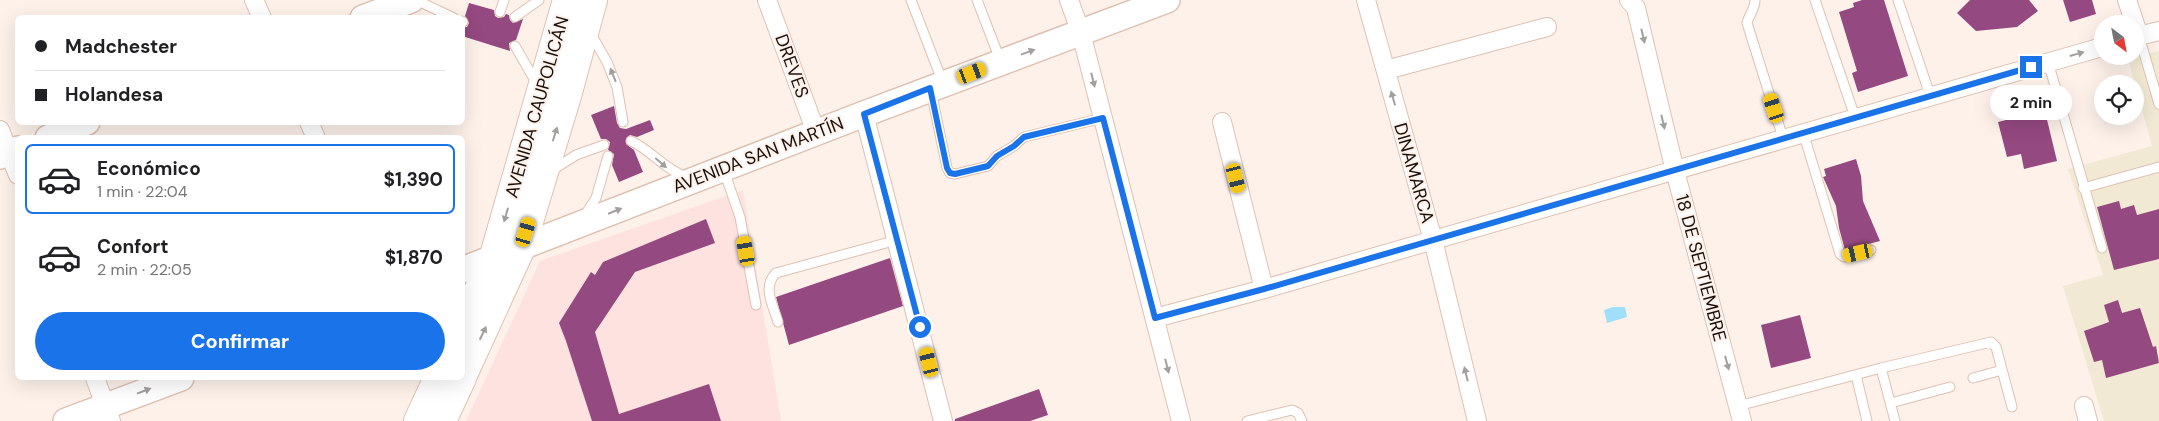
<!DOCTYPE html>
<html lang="es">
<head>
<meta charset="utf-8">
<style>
  :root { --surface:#fff; --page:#f2f2f2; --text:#202124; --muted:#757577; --line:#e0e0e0; --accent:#1a73e8 }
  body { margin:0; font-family:"DM Sans",sans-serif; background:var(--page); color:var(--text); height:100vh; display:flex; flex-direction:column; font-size:19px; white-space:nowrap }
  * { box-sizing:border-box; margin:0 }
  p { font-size:16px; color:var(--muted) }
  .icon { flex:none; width:28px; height:28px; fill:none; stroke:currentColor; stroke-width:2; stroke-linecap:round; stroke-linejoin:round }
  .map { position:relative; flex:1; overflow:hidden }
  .panel { position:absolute; left:15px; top:135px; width:450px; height:245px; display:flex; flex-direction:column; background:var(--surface); border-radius:8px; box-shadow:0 5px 20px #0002 }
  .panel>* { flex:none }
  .top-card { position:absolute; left:15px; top:15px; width:450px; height:110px; border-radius:8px; box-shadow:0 5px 20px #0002; display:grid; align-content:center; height:110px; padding:0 20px; background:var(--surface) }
  .needle { width:32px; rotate:148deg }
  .fabs { position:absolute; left:2094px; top:15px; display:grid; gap:10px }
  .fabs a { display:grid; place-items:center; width:50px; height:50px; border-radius:50%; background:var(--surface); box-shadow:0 5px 20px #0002; font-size:25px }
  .end { position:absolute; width:22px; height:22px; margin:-11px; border:6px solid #1a73e8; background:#fff; box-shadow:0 0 0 2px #fff }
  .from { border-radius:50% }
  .bubble { position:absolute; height:35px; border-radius:18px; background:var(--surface); box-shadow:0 5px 20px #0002; font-size:16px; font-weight:700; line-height:35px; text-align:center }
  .car { position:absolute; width:15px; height:30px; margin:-15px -8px; border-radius:6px; box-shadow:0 0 4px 1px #0007; background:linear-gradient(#f5c518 24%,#345 0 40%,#f5c518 0 76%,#345 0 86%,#f5c518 0) }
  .top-card b { display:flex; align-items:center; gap:18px; height:48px; font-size:19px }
  .top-card b+b { border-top:1px solid var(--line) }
  .top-card i { width:12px; height:12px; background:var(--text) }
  ul { padding:9px 0 0; list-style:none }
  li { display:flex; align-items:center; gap:15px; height:70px; margin:0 10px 8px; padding:0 10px; border:2px solid transparent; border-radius:8px }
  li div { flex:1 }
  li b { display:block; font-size:19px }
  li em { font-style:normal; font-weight:700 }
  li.on { border-color:var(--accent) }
  li>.icon { width:45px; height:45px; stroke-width:1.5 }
  .action { display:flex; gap:10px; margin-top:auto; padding:10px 20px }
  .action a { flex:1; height:58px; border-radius:30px; background:var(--accent); color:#fff; font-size:20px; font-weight:700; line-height:58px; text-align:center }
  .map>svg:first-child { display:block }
</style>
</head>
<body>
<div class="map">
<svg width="2159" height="421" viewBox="0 0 2159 421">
  <rect width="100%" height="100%" fill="#fdf1ea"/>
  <path fill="#fde2e0" d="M743,190L781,421H466L540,261Z"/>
  <path fill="#f2e9d4" d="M2159,51V421H2104L2063,286L2103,275L2068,169L2152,146L2128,59Z"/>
  <path fill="#a0dff9" d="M1613,307H1625L1627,317L1607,323L1604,310Z"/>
  <path fill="#944980" d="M1862,0H1884L1908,76L1858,92L1852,73L1857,71L1839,12L1854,7L1853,3Z
    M1970,0H2029L2038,11L2017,27L1976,31L1957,13Z
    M2063,0H2092L2096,14L2070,22Z
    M469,3L494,10L495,16L498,18L504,17L506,14L509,15L510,20L513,23L523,19L516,40L509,43L510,51L462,36V28L467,27L469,23L465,16Z
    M2042,99L2057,161L2024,169L2021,154L2007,157L1998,122L2022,116L2020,105Z
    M614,106L617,123L620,128L626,129L650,120L654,130L637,137L630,135L626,138V144L634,150L643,172L619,182L612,165L614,154L608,150L610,142L606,139H601L591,115Z
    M1856,159L1861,176L1863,201L1880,241L1845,250L1839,228L1836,206L1823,177L1826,176L1824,169Z
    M2119,201L2121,209L2134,205L2137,215L2159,209V259L2114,270L2097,207Z
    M706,219L715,243L635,272L595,332L619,414L709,384L721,421H592L566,341L559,323L591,272L595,275L603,262Z
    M890,258L903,306L789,345L776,297Z
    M2118,300L2122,313L2140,308L2153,347L2156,346L2159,363L2106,378L2102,360L2094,362L2084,331L2109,322L2104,305Z
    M1800,315L1811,358L1771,368L1761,325Z
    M1039,389L1048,415L1030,421H955V419Z"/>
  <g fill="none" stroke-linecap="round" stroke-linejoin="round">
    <defs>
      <path id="service" d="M416,0L454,18
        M911,0L943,83
        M977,0L1001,62
        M1755,0C1755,9 1749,15 1747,23L1783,138
        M1815,0L1855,117
        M1898,0L1930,95
        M500,12L504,0
        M515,17L539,0
        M462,21L463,22
        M591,34L607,62L617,87L623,122
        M2139,36L2159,104
        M515,46L537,84
        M2048,62L2102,248
        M931,91L947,168L950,173L955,174L988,166L997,156L1014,146L1024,137L1103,118
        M1803,132L1840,254L1844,257L1871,250
        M631,141C651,150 664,169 686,177
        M551,171L576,155L604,145
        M724,171L740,217L756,305
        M2083,188L2159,167
        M585,215L596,198L608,156
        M778,322C773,305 762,287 776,273L897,240
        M1881,368L1895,421
        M1856,375L1867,421
        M1973,378L2002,370
        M1891,403L1950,387
        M1738,406L1881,368L1991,342L1996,347L2012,407
        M1247,421L1292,410L1298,413L1302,421"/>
      <path id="minor" d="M254,0L262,18
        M767,0L816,132
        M1069,0L1081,33L1181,421
        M1366,0L1433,240L1477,421
        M1629,0L1636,8L1675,171L1742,421
        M2127,0L2139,36
        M2135,37L2159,31
        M1386,70L1547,27
        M864,114L943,421
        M309,122L316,138
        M1222,122L1264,289
        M0,130L18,175
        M1155,318L1264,289L2102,47
        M95,378L111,421
        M2084,406L2088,421"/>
      <path id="secondary" d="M363,18L411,0
        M48,138L87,122
        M0,156L18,149
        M462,270L864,114L1167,0
        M66,421L181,378"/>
      <path id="primary" d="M462,325L493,259L567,0
        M462,377L521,248L567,96L593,0
        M418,421L438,378
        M442,421L462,378"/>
    </defs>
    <use href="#service" stroke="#dfc1b1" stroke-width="11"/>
    <use href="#minor" stroke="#dfc1b1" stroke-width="20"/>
    <use href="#secondary" stroke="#dfc1b1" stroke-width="28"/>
    <use href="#primary" stroke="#dfc1b1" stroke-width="30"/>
    <use href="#service" stroke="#fff" stroke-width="9"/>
    <use href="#minor" stroke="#fff" stroke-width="18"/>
    <use href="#secondary" stroke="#fff" stroke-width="25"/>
    <use href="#primary" stroke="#fff" stroke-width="28"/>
  </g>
  <defs><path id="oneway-solid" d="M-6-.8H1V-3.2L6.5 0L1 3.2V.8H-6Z" transform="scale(1.25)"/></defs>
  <g fill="#a39f9d">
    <use href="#oneway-solid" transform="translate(1643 36) rotate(77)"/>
    <use href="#oneway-solid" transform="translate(1028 52) rotate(-20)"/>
    <use href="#oneway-solid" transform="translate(2077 54) rotate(-16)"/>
    <use href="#oneway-solid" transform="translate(613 75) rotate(-112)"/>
    <use href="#oneway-solid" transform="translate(1093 80) rotate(76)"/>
    <use href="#oneway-solid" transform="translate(1393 98) rotate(-106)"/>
    <use href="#oneway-solid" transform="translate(1663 122) rotate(77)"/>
    <use href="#oneway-solid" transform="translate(555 134) rotate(-73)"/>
    <use href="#oneway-solid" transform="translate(661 163) rotate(41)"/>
    <use href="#oneway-solid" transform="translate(615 211) rotate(-22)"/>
    <use href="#oneway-solid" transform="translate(506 215) rotate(106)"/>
    <use href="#oneway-solid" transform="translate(483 333) rotate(-65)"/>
    <use href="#oneway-solid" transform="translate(1727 363) rotate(75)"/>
    <use href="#oneway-solid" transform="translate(1167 366) rotate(76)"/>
    <use href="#oneway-solid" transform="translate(1466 374) rotate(-104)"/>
    <use href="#oneway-solid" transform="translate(144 391) rotate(-21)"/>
  </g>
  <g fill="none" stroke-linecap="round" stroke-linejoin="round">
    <path stroke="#1a73e8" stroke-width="6" d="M920,327L864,114L930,88L947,168L950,173L955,174L988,166L997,156L1014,146L1024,137L1103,118L1155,318L1264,289L2031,67"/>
  </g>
  <g text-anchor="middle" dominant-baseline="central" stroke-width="4" stroke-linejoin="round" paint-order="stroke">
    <g font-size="18" fill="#190f0a" stroke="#fdf1ea">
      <text transform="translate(792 66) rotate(70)">DREVES</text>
      <text transform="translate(537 107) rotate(-74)">AVENIDA CAUPOLICÁN</text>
      <text transform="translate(758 155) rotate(-21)">AVENIDA SAN MARTÍN</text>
      <text transform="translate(1414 173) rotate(74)">DINAMARCA</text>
      <text transform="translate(1701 268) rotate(75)">18 DE SEPTIEMBRE</text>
    </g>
  </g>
</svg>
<div class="fabs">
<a><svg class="needle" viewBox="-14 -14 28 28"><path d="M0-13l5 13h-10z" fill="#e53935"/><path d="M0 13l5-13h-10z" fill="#757577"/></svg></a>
<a><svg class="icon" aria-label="locate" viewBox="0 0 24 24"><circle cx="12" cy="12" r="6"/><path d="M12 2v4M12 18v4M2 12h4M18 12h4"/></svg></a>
</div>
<i class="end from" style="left:920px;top:327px"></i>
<i class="end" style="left:2031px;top:67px"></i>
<div class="bubble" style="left:1990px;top:85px;width:82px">2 min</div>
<i class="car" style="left:972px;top:73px;rotate:69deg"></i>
<i class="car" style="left:1774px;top:108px;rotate:342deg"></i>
<i class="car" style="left:1236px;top:178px;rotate:166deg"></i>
<i class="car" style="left:526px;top:232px;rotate:17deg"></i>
<i class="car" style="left:746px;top:251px;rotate:350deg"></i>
<i class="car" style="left:1858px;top:253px;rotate:257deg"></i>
<i class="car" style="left:929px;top:362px;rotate:346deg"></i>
<div class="top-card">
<b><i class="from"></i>Madchester</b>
<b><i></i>Holandesa</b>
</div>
<section class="panel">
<ul>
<li class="on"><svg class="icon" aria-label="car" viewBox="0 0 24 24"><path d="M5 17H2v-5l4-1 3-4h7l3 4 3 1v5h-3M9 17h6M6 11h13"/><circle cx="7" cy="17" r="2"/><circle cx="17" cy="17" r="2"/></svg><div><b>Económico</b><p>1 min · 22:04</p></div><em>$1,390</em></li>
<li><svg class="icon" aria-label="car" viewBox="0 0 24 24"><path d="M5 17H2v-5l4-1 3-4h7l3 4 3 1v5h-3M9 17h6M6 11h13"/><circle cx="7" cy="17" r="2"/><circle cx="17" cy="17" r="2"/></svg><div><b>Confort</b><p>2 min · 22:05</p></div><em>$1,870</em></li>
</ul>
<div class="action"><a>Confirmar</a></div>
</section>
</div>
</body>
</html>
